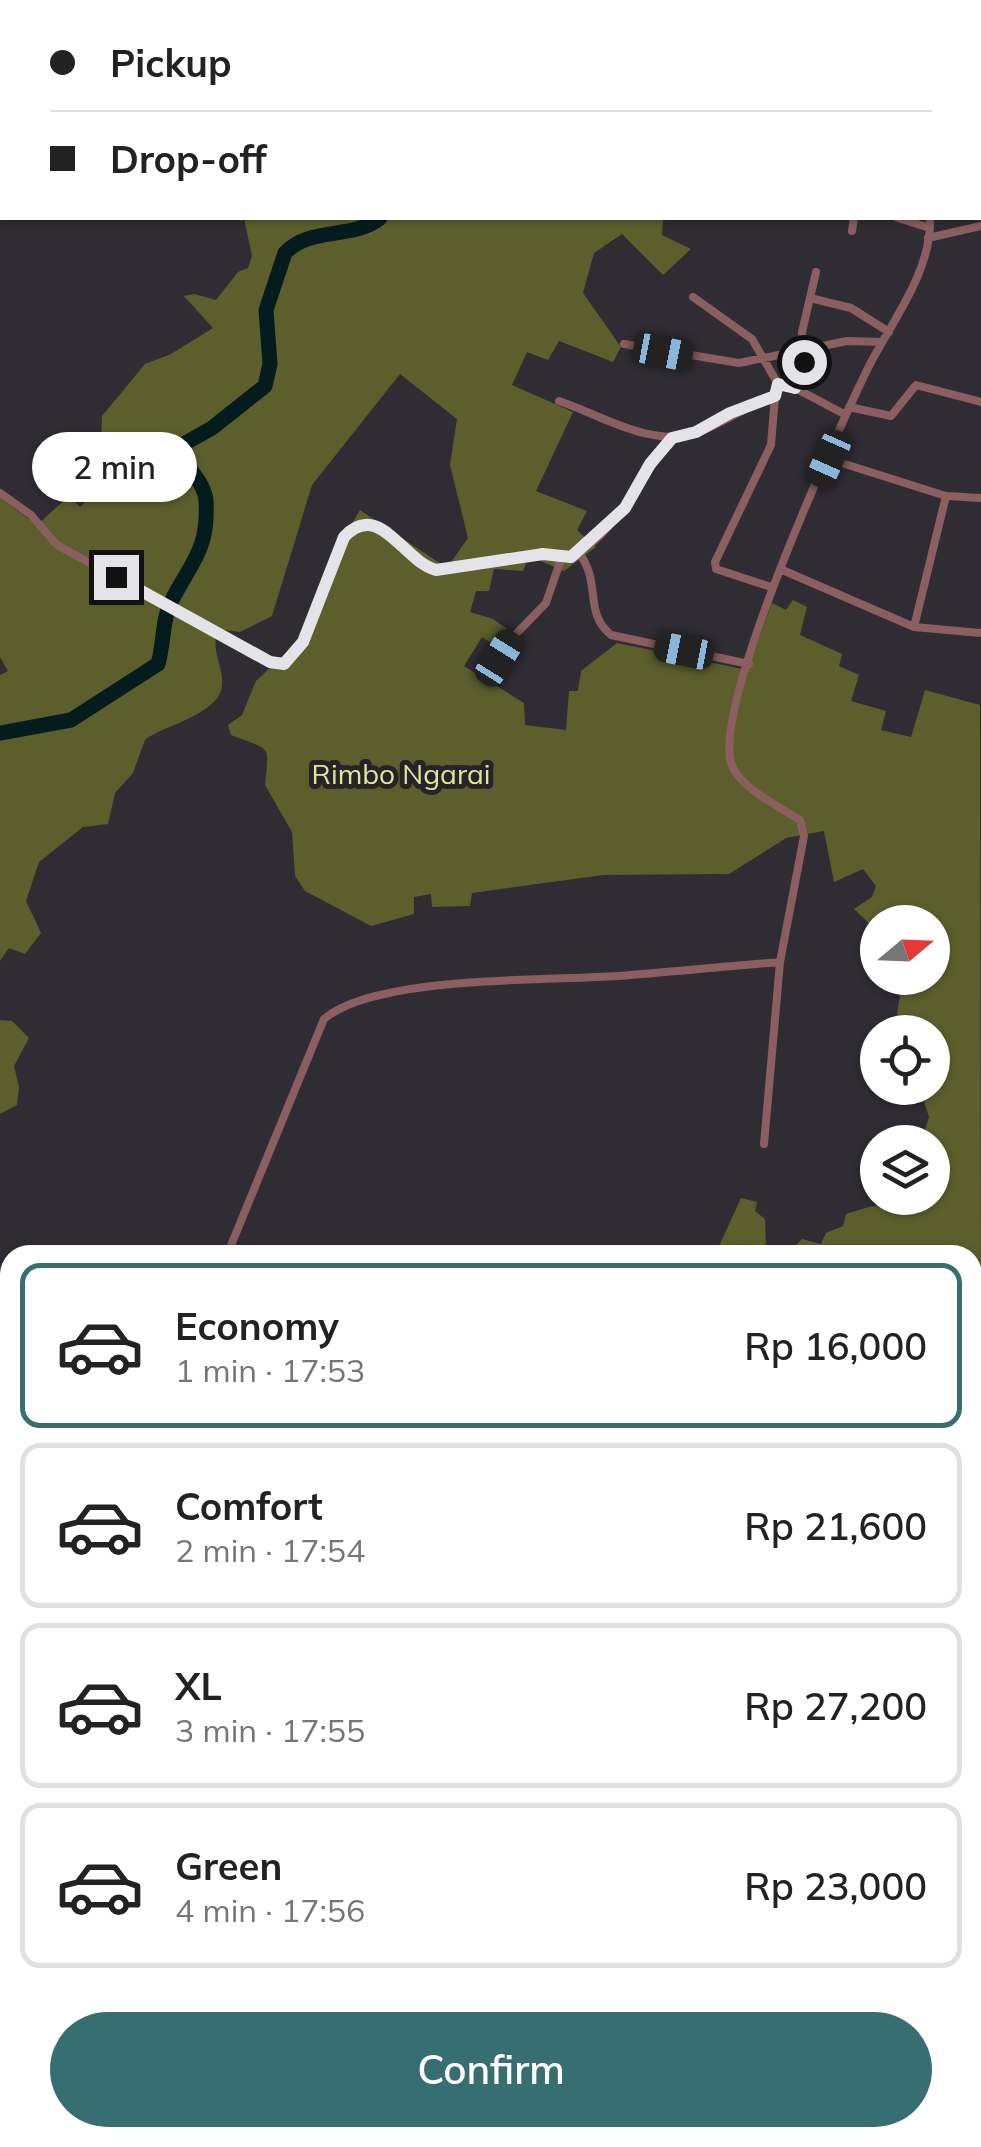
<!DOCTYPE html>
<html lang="en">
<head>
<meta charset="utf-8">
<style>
  :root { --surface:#fff; --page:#f2f2f2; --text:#222; --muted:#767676; --line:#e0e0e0; --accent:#376e72 }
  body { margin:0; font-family:Mulish,sans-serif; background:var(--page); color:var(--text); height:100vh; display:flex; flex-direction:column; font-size:38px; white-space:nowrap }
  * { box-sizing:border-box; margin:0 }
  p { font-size:32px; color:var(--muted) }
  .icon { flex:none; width:55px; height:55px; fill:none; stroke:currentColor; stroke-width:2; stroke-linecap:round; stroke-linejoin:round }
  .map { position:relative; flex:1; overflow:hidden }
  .details { position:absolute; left:0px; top:1245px; width:982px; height:902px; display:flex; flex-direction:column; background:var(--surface); border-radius:30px 30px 0 0; box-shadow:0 2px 8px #0004 }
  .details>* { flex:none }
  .banner { position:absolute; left:0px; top:0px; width:982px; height:220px; box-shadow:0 2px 8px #0004; display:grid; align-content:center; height:220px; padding:0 50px; background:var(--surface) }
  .needle { width:65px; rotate:71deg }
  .tools { position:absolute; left:860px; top:905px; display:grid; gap:20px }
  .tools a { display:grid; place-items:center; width:90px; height:90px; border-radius:50%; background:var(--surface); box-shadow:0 2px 8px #0004; font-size:50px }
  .end { position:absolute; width:45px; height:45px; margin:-22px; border:12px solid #e4e3e7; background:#111; box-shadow:0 0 0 5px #111 }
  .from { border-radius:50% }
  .bubble { position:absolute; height:70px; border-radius:35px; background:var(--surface); box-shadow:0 2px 8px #0004; font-size:32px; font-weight:600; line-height:70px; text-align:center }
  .car { position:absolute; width:30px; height:60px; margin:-30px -15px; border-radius:12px; box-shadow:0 0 8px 2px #0007; background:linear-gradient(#222 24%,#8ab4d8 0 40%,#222 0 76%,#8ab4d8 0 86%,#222 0) }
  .banner b { display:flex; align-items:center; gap:35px; height:95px; font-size:38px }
  .banner b+b { border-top:2px solid var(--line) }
  .banner i { width:25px; height:25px; background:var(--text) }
  ul { padding:18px 0 0; list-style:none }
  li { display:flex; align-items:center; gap:30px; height:165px; margin:0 20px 15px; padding:0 30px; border:5px solid var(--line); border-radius:20px }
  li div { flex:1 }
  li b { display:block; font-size:38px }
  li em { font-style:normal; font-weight:600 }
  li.on { border-color:var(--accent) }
  li>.icon { width:90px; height:90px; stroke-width:1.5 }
  .primary-button { display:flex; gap:20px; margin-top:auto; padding:20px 50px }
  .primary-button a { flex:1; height:115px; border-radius:60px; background:var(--accent); color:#fff; font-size:40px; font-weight:600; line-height:115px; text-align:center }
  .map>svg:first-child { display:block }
</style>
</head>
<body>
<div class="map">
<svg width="981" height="2147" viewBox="0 0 981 2147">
  <rect width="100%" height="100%" fill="#2f2d33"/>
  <path fill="#5c5f2c" d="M634,0H981V18L980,2Z
    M244,218H663L662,235L691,249L663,275L622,234L594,253L583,293L621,347L613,362L559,341L548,360L527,352L512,385L573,412L536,491L587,511L577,530L596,547L564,571L529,556L523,571L494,569L489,591H476L470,612L493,619L520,638L508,654L482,637L464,666L524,703L525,725L566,730L569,691H578L581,671L617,643L747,670L772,603L786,610L793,600L807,607L800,635L842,654L839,666L859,675L851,701L886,711L881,730L911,737L925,690L980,705L981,1341L973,1348L972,1255H786L802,1239L821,1244L826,1233L843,1226L846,1214L872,1206L904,1205L908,1198H932L933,1165L939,1158L933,1154L932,1142H921L929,1117L923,1098L933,1089L932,1032H911L897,1014L900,996L885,979L932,978V922H878L877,962L868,945L875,929L854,909L872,897L876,886L863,869L834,882L824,831L786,838L729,874L603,875L472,893L470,906L432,907L431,894L414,897V914L371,926L305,891L295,876L292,832L265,785C269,743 272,751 231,735L228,725L242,715L256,681L300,640L336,551L360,510L447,568L468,538L450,465L457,419L400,374L312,485L272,616L240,632L224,630L216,637C213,655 224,669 222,686C219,715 159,727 145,740L133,773L115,793L108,824L83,827L39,862L26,901L41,933L25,954L9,948L0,961V675L8,671L0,657V498L37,525L69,496L80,507L100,489L102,416L145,364L171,354L213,328L184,296L194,294L216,300L238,272L248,268L252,256Z
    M0,1020L12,1021L29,1038L14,1066L19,1087L17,1105L0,1114Z
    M741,1198L757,1202L755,1211L765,1219L766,1248L785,1255H715Z"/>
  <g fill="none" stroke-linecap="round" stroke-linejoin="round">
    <path stroke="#051c1e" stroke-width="15" d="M696,2L697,0
      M0,733L71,720L158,664C164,644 162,620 171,602C191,562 209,550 206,501C204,477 181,469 182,445L212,428L265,386L270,364L266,310L285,253C311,226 352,240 380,218"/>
    <path stroke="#8b5e60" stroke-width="8" d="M980,166H981
      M898,218L930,228
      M852,231L854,218
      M928,238L981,226
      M693,297L752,339L778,384
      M810,298L851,308L889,332
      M624,344L739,363L847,341L882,342
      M795,388L804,369L802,332L816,272
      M559,401C601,415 651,448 696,433C722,424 746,406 775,396L778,384L795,388L844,414
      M849,407L891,416L916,385L981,402
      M829,459L946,496L981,498
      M0,493L31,515L57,545L270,662L283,664L303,641L344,537C379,498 403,562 436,571L543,554L571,557C618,533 639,476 673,438
      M579,553C602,583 583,612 611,635L749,664
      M780,569L914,627L981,633
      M771,587L716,569L715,562L771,445L775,396
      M914,627L946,496
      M487,678L511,639L546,603L561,559
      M764,1144L780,962L804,836L800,820C780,807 738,787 731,763C714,700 837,431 870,364C893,320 932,270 930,218
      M227,1255L324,1019C375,975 549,981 618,976C672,972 726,966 780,962
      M0,1404H10
      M0,1645H10
      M160,2138L167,2147
      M192,2147V2138"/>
  </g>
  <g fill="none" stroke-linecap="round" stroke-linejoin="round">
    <path stroke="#e4e3e7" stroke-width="12" d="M116,577L270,662L284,664L303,642L344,537C379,499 403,561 436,570L543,554L571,557L625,508L650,464L672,438L696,432L730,413L775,396L778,384L795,388L804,362"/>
  </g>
  <g text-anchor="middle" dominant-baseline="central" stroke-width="10" stroke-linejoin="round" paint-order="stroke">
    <g font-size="28" fill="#e0e695" stroke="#252329">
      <text x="401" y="773">Rimbo Ngarai</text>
    </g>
  </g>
</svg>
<div class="tools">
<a><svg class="needle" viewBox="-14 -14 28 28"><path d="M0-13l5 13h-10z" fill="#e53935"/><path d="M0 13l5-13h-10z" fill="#767676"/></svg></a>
<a><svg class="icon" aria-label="locate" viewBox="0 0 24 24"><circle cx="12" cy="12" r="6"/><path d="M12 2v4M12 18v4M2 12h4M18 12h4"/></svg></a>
<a><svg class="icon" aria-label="layers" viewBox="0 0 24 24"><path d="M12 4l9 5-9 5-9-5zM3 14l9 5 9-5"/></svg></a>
</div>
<i class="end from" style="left:804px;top:362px"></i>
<i class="end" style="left:116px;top:577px"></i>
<div class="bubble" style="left:32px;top:432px;width:165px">2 min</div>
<i class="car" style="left:663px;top:352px;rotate:101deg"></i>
<i class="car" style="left:829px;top:459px;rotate:204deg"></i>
<i class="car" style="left:684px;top:651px;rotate:281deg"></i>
<i class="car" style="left:499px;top:658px;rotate:32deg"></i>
<div class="banner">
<b><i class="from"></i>Pickup</b>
<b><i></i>Drop-off</b>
</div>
<section class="details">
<ul>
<li class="on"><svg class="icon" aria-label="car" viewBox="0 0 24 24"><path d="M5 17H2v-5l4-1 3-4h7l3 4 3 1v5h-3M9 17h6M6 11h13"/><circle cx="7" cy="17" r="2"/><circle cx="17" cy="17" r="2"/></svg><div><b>Economy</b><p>1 min · 17:53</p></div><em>Rp 16,000</em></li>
<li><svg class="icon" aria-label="car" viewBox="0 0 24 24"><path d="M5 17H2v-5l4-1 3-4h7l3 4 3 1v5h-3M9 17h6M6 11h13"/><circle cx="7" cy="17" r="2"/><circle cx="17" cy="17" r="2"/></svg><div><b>Comfort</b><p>2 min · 17:54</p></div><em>Rp 21,600</em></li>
<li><svg class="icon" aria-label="car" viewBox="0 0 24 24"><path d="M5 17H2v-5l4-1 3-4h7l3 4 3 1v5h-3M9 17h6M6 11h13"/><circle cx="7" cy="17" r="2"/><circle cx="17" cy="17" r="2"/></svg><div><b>XL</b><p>3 min · 17:55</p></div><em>Rp 27,200</em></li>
<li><svg class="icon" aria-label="car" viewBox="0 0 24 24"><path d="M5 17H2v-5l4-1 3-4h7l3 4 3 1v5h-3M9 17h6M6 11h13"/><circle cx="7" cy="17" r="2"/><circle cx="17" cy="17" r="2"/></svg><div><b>Green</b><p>4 min · 17:56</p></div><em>Rp 23,000</em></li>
</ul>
<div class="primary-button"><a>Confirm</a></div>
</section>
</div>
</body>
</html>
